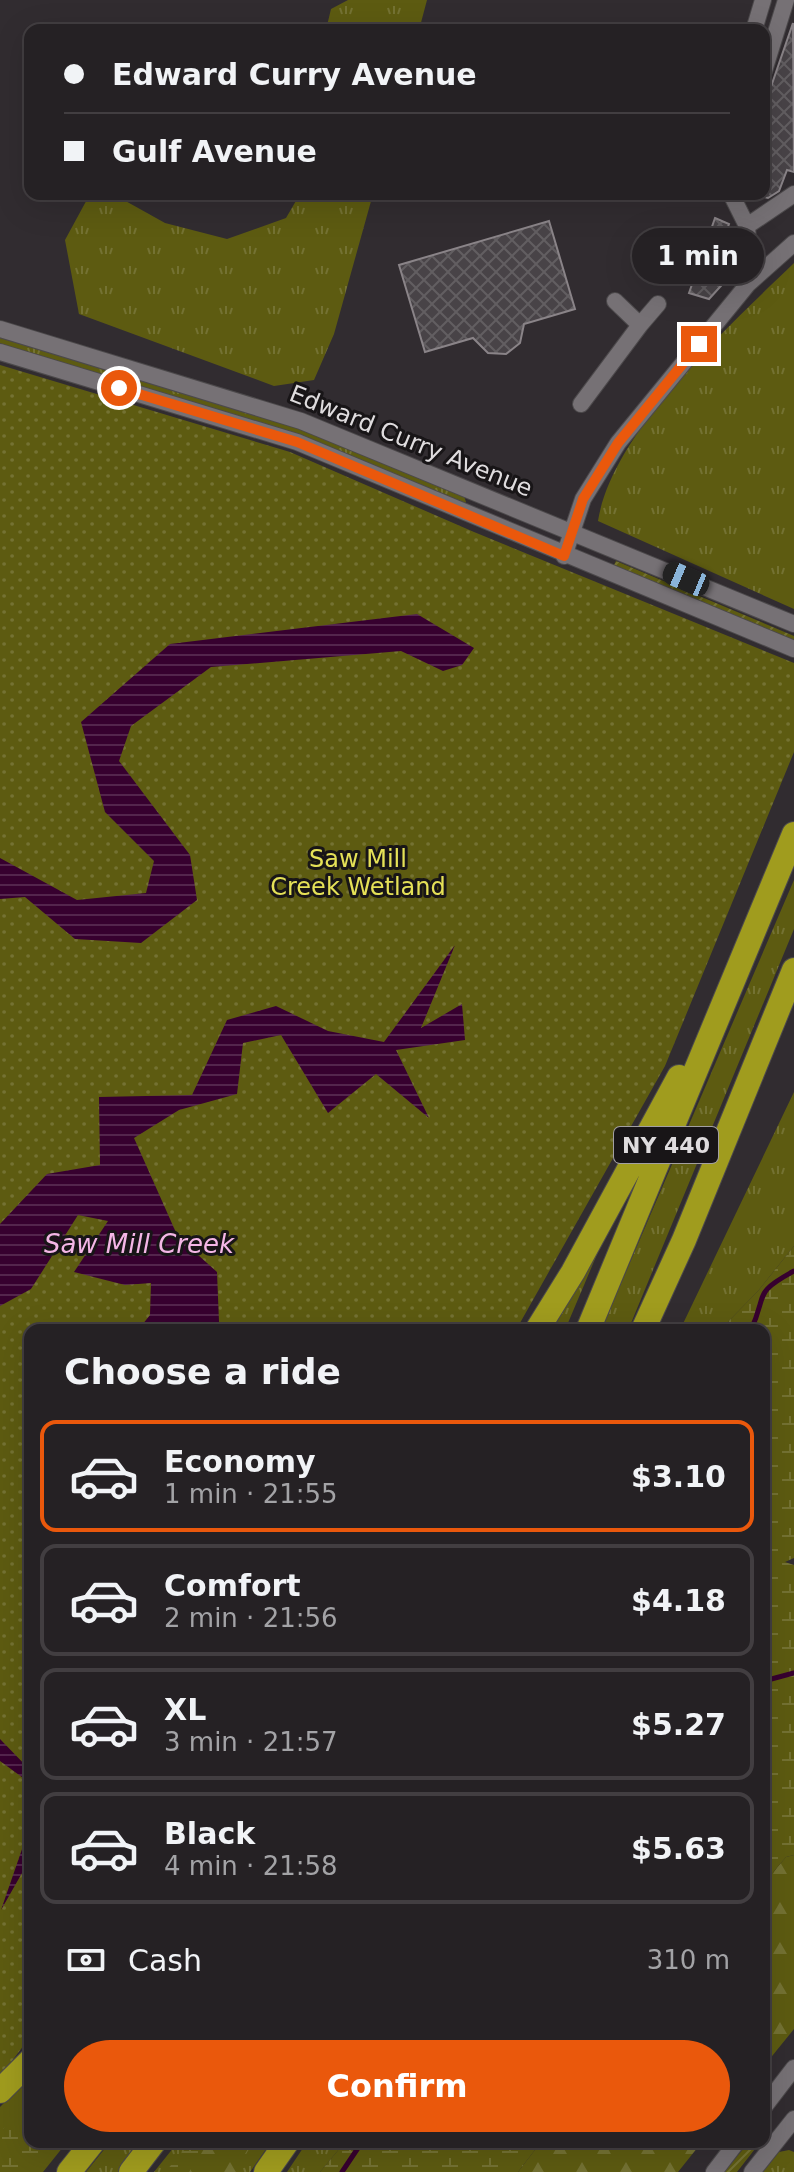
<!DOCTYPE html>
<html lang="en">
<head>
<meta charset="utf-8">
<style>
  :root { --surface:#252124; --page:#312e31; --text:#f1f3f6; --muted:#a3a3a6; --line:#423e41; --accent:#ea580c }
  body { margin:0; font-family:"DejaVu Sans",sans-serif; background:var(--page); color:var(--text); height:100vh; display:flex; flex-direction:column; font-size:30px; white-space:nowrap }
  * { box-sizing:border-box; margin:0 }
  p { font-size:26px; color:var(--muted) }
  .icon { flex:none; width:44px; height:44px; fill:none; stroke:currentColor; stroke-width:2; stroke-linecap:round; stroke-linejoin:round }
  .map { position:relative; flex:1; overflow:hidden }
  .panel { position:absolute; left:24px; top:1324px; width:746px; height:824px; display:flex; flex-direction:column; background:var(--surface); border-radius:16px; box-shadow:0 8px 32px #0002,0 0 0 2px var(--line) }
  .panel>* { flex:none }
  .banner { position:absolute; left:24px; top:24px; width:746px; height:176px; border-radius:16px; box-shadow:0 8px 32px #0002,0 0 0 2px var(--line); display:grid; align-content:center; height:176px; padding:0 40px; background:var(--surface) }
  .end { position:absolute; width:36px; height:36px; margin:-18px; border:10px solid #ea580c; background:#fff; box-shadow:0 0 0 4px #fff }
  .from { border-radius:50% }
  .bubble { position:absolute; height:56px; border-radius:28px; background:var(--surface); box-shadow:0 8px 32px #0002,0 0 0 2px var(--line); font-size:26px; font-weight:800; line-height:56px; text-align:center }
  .car { position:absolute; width:24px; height:48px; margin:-24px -12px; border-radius:10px; box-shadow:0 0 6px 2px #0007; background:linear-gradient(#222 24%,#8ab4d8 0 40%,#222 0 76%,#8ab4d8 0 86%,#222 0) }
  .banner b { display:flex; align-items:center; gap:28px; height:76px; font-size:30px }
  .banner b+b { border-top:2px solid var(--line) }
  .banner i { width:20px; height:20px; background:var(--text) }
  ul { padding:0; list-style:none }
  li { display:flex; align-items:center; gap:24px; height:112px; margin:0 16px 12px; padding:0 24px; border:4px solid var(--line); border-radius:16px }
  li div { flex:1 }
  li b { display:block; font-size:30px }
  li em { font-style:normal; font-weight:800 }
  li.selected { border-color:var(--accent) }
  li>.icon { width:72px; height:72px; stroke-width:1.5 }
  h2 { padding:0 40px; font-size:36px; line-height:96px }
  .pay { display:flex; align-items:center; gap:20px; height:88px; padding:0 40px; font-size:30px }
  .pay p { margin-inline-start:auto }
  .cta { display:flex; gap:16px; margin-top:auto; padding:16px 40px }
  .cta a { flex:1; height:92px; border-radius:48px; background:var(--accent); color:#fff; font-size:32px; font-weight:800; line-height:92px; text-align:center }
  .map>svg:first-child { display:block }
</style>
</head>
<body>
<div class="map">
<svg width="794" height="2172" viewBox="0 0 794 2172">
  <defs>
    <pattern id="grass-tufts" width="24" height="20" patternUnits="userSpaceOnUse" patternTransform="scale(2)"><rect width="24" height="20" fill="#5d5b11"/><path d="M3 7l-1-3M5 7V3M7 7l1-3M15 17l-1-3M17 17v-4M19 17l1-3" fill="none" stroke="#747233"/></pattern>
    <pattern id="forest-firs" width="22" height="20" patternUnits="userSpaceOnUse" patternTransform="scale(2)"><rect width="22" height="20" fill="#5d5b11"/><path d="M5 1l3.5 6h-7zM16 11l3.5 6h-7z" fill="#747233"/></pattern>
    <pattern id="wetland-marsh" width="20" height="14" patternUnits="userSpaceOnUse" patternTransform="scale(2)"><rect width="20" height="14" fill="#5d5b11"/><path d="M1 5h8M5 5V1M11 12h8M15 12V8" fill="none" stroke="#747233"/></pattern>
    <pattern id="park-dots" width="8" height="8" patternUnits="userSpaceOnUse" patternTransform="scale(2)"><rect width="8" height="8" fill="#5d5b11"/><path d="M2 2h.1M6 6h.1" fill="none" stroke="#747233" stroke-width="1.8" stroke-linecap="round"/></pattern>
    <pattern id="garden-furrows" width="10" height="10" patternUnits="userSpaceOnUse" patternTransform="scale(2)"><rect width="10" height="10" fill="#5d5b11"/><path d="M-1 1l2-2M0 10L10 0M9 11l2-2" fill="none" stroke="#747233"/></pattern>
    <pattern id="water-rules" width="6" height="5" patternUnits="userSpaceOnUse" patternTransform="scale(2)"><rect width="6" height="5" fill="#37002f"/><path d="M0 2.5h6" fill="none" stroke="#54254d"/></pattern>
    <pattern id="building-cross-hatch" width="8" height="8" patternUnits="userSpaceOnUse" patternTransform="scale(2)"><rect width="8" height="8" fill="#484347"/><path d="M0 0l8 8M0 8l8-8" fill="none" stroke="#625e61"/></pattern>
  </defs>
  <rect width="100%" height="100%" fill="#312c30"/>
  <path fill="url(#grass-tufts)" d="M348,0H427L419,30H326L331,9Z
    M90,194H113L165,223L227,239L286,218L300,194H373L334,334L314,380L274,386L79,314L65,240Z
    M794,263V609L598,521C612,432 730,325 794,263Z
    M0,336L280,421L464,496L466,502L463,505L0,345Z
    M794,880V929L629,1328L601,1330Z
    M794,1092V1246L758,1291L720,1330H680Z
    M594,1246L598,1252L565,1330H544Z
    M30,2077V2142H67L43,2172H0V2107Z
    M110,2142H141L118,2172H86Z
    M178,2142H271L250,2172H154Z
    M307,2142H345L320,2172H287Z
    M789,2150L794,2152V2172H763L779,2152Z"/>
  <path fill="url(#forest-firs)" d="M794,1855V2029L764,2066V1883L786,1857Z
    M204,2142H253L236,2172H189Z
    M541,2142H702L678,2172H518Z"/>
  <path fill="url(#wetland-marsh)" d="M794,1246V1558L785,1562L794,1565V1855L786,1857L764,1883V1330H720L758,1291Z
    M30,2108V2142H51L27,2172H0V2131Z
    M191,2142H204L189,2172H165Z
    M345,2142H541L518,2172H320Z"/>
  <path fill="url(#park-dots)" d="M0,365L290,452L474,532L794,663V752L665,1066L516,1330H30V2037L0,2077Z"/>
  <path fill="url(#garden-furrows)" d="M616,561L794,636V642L613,567Z
    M749,2142L758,2145L737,2172H724Z"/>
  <path fill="url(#water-rules)" d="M417,614L474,648L462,665L443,671L401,651L211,667L131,726L119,761L190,855L197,900L141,943L75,939L25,897L0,899V858L77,900L146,893L154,861L105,812L81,722L170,644Z
    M455,945L421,1028L462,1004L465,1040L396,1050L429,1118L376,1074L328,1113L281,1035L243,1043L237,1094L179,1110L134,1138L178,1237L217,1272L219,1322L207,1330H138L150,1315L151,1283L125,1285L74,1272L108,1221L78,1215L31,1289L0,1306V1224L47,1174L100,1165L99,1097L192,1095L227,1020L276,1006L328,1031L384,1042Z
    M0,1739L30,1770V1783L0,1761Z
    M30,1825V1859L1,1910L30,1826Z"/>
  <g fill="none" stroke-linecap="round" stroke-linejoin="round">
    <path stroke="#37002f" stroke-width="5" d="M751,1330C768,1293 752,1294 794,1271
      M764,1681L794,1673
      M342,2172L362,2142"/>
  </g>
  <path fill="url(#building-cross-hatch)" stroke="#8a8488" stroke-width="2" d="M793,23L794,172L787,170L779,191L768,198L764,197V107Z
    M715,218L729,224L720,249L739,266L709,299L689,293Z
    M549,221L575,309L524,324L520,343L506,354L488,353L473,338L425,352L399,265Z"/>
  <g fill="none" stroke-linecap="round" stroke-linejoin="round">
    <defs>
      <path id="minor" d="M754,30L763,0
        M764,71L786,0
        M731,194L747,226L751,281
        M747,226L794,194
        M640,325L658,304
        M0,329L301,421L794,624
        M0,352L297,442L794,649
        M581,404L640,325L615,301
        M564,556L583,499L618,443L748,284L794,243
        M764,2107L794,2068
        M714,2172L737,2142
        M752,2172L794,2119"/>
      <path id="highway" d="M537,1330L573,1272L679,1077
        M588,1330L794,834
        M643,1330L684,1240L794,970
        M0,2091L30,2061
        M69,2172L93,2142
        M131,2172L154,2142
        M266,2172L287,2142"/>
    </defs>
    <use href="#minor" stroke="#4c494b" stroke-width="18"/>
    <use href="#highway" stroke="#4c494b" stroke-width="26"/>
    <use href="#minor" stroke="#767175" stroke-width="16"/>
    <use href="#highway" stroke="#a09c1e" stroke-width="24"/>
  </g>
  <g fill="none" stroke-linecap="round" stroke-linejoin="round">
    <path stroke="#ea580c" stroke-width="10" d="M119,388L297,442L564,556L583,499L618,443L699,344"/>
  </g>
  <g text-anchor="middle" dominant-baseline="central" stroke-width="6" stroke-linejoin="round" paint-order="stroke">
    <rect fill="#181517" stroke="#a3a0a2" stroke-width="2" x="614" y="1127" width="104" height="36" rx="6"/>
    <g font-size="22" font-weight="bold" fill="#dfdcde">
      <text x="666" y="1145">NY 440</text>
    </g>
    <g font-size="24" fill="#dfdcde" stroke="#181517">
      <text transform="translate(411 441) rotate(22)">Edward Curry Avenue</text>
    </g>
    <g font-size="24" fill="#e5e157" stroke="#181517">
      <text x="358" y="859">Saw Mill<tspan x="358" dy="28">Creek Wetland</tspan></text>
    </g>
    <g font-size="26" font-style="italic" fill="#f4b6e6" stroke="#181517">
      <text x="139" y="1244">Saw Mill Creek</text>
    </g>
  </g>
</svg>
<i class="end from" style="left:119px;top:388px"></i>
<i class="end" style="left:699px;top:344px"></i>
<div class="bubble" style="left:632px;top:228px;width:132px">1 min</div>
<i class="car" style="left:686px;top:579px;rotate:293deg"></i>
<div class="banner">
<b><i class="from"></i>Edward Curry Avenue</b>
<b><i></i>Gulf Avenue</b>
</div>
<section class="panel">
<h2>Choose a ride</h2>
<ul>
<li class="selected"><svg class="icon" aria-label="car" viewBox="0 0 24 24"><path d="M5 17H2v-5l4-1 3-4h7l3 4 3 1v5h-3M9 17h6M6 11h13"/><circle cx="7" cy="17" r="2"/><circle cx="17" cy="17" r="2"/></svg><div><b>Economy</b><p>1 min · 21:55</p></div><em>$3.10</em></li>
<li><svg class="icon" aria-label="car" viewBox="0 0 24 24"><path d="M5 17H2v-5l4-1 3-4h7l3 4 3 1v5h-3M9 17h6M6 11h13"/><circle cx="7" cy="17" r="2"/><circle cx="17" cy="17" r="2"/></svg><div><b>Comfort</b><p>2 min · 21:56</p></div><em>$4.18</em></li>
<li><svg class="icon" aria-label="car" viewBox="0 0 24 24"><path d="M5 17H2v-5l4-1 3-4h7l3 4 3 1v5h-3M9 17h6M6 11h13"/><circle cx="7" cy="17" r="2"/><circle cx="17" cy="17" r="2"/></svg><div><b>XL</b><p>3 min · 21:57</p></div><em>$5.27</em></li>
<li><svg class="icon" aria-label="car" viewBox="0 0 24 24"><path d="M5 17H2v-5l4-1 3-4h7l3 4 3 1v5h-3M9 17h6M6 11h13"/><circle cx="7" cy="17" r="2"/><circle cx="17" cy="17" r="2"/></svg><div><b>Black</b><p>4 min · 21:58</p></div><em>$5.63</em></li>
</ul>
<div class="pay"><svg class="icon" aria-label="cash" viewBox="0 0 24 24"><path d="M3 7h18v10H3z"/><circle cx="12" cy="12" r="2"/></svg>Cash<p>310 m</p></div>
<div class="cta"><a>Confirm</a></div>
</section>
</div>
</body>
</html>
